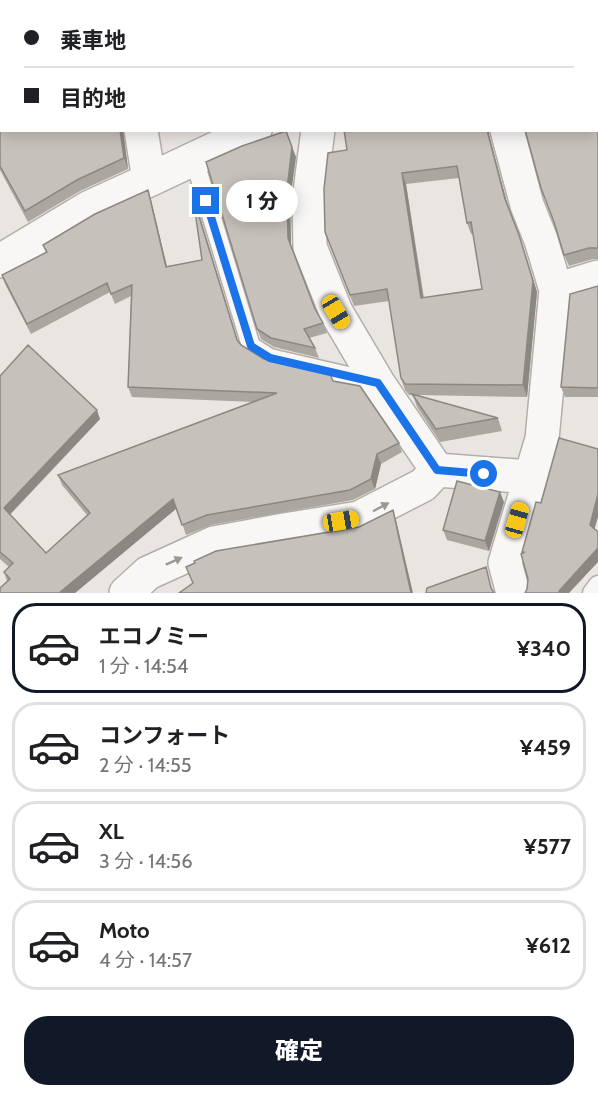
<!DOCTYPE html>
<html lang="ja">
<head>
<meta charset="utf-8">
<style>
  :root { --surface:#fff; --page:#f2f2f2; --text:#202124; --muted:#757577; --line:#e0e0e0; --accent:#111827 }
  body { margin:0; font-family:Cabin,"Noto Sans JP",sans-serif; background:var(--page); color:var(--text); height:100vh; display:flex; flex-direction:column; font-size:22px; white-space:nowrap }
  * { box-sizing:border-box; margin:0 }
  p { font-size:20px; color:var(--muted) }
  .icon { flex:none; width:33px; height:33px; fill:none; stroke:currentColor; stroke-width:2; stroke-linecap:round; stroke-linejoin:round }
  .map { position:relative; height:593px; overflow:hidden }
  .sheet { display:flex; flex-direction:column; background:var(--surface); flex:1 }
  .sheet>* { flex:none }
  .banner { position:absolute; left:0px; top:0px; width:598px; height:132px; box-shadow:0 3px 15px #0003; display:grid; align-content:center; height:132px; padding:0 24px; background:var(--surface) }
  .end { position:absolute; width:27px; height:27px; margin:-14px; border:8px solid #1a73e8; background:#fff; box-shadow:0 0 0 3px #fff }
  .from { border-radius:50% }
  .bubble { position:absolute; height:42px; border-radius:21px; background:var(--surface); box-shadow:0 3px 15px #0003; font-size:20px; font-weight:800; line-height:42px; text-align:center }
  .car { position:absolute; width:18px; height:36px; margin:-18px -9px; border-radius:8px; box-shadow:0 0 4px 2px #0007; background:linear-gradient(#f5c518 24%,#345 0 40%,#f5c518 0 76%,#345 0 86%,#f5c518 0) }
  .banner b { display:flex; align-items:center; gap:21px; height:57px; font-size:22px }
  .banner b+b { border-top:2px solid var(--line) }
  .banner i { width:15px; height:15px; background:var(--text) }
  ul { padding:10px 0 0; list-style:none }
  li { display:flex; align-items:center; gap:18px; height:90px; margin:0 12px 9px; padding:0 12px; border:3px solid var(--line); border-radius:24px }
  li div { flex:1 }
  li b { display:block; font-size:22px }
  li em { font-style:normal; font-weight:800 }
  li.selected { border-color:var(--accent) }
  li>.icon { width:54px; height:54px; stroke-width:1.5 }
  .cta { display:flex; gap:12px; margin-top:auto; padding:12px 24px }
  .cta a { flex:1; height:69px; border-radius:24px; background:var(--accent); color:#fff; font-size:24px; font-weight:800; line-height:69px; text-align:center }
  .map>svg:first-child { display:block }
</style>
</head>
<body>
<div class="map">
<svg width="598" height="593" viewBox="0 0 598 593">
  <rect width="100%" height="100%" fill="#e9e6e2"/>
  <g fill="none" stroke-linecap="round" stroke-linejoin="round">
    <defs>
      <path id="lane" d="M194,159L251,346L270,358L378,383
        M592,593L598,585"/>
      <path id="street" d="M120,0V2
        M475,0V2
        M328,2V0
        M318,130L309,199L310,247L336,312L378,383L437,470L530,477
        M507,130L527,205L541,240L556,290L542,439L505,563L513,593
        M149,180L255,130
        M0,261L90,207L149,180L141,130
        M556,290L598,277
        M126,593L148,573L214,543L284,530L359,518L423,485L437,470"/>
    </defs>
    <use href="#lane" stroke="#b3aea8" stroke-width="21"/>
    <use href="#street" stroke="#b3aea8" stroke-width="36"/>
    <use href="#lane" stroke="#f8f7f5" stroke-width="18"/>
    <use href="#street" stroke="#f8f7f5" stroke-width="33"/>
  </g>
  <path fill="#aaa6a0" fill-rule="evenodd" d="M0,0H102V2H2V130H123L128,169L80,191L28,222L0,170Z
    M598,0V259H593L569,266L564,255Z
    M489,135L508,207L523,246L537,292L527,397L417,395L498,418L502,431L440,442L417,407L413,395H409L405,390L401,378L389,301L354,306L325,232L324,189ZM459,178L467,223L471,234H473L482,289L424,298L406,184Z
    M296,157L290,199L291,247L315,309L323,323L327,333L309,338L315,348L319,358L274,347L261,339L257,329Z
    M193,197L238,341L241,345L264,359L333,381L399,443L402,452L381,464L375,489L353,500L211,525L186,535L177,508L75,593L7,581L4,572L9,567L0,559V376L100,419L10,515L46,553L87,515L62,485L58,475L254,402L132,397L128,387L131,296L115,304L110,292L31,334L5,284L2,275L46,253L43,245L151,200L167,266L202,260Z
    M598,286V397H565L561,387Z
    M504,502L489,551L447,540L443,530Z"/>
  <path fill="#8b8782" d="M120,130H123L128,169L124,158Z
    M487,130H489V135L509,210L505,199Z
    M286,131L296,157L290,199L291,248L288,238Z
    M402,173L406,184L425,310L421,298Z
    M148,190L151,200L169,276L166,267Z
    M193,197L197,207L240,349L237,340Z
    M519,235L537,292L527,397L523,385Z
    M97,410L100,419L7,517L4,508Z
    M377,454L381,464L375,489L371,479Z
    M500,492L504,502L489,551L485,541Z
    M598,494V517L593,534L590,525Z
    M173,499L177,508L75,593H59Z
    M393,510L396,520L413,593H411Z
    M598,548V562L569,593H559V591Z"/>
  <path fill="#c6c1ba" stroke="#8b8782" stroke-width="1.5" fill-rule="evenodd" d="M0,0H100L101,2H2V130H120L124,158L77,180L25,211L0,166Z
    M161,0H276V2H161Z
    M422,0H455L456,2H422Z
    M487,0H553V1L567,0L570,2H486Z
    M577,0H598V248H589L564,255L554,222L541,188L525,130H597V2H572Z
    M344,130H487L505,199L519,235L533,281L523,385L405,384L401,378L387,289L350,295L325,232L324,189L328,153L347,150ZM457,166L467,223L471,222L482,289L421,298L402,173Z
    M286,131L292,147L287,189L288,238L315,309L323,323L304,329L315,348L271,338L257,329L206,162L242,146Z
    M148,190L166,267L202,260L193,197L237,340L241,345L264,359L330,374L333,381L360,386L399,443L377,454L371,479L350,490L207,515L182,525L173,499L59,593H0V588L10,579L4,572L13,563L0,552V376L28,345L97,410L4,508L46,553L90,513L58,475L277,393L128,387L132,285L111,294L107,283L27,324L2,275L47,252L43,245L95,214Z
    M598,286V388L561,387L570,294Z
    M412,394L498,418L436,429Z
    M559,438L598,449V494L590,525L598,532V548L559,591L560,593H525L527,589L528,579L521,554L525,552H522L536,502L541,503Z
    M457,481L500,492L485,541L443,530Z
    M393,510L411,593H179L193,583L186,567L195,563L194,561L216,551L359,527Z
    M486,567L491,588L494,593H426L427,588Z"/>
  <defs><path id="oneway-solid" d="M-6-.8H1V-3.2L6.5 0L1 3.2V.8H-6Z" transform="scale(1.5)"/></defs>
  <g fill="#9c9890">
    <use href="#oneway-solid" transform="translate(381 507) rotate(-28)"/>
    <use href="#oneway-solid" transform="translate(174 561) rotate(-24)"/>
  </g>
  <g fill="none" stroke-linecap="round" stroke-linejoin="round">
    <path stroke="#1a73e8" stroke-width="8" d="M206,201L251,346L270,358L378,383L437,470L484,474"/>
  </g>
</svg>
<i class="end from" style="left:484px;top:474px"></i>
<i class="end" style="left:206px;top:201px"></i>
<div class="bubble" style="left:226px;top:180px;width:72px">1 分</div>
<i class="car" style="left:336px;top:312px;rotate:149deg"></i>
<i class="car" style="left:517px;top:520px;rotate:16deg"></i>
<i class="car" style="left:341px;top:521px;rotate:81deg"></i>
<div class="banner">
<b><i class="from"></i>乗車地</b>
<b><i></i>目的地</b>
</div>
</div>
<section class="sheet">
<ul>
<li class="selected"><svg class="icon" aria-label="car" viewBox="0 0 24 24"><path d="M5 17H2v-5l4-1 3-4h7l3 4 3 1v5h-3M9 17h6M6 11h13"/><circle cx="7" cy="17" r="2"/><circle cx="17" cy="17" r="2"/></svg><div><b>エコノミー</b><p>1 分 · 14:54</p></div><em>¥340</em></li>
<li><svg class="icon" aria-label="car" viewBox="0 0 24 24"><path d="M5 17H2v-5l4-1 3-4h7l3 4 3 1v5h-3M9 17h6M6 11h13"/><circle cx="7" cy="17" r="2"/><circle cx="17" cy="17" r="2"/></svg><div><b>コンフォート</b><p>2 分 · 14:55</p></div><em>¥459</em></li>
<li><svg class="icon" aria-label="car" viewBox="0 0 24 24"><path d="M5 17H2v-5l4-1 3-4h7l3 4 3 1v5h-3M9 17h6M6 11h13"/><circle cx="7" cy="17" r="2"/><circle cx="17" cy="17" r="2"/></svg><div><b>XL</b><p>3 分 · 14:56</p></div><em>¥577</em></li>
<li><svg class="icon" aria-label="car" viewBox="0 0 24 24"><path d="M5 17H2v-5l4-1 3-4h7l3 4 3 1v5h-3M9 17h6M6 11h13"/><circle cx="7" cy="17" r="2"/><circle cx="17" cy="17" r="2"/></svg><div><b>Moto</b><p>4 分 · 14:57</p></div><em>¥612</em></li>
</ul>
<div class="cta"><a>確定</a></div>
</section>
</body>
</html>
